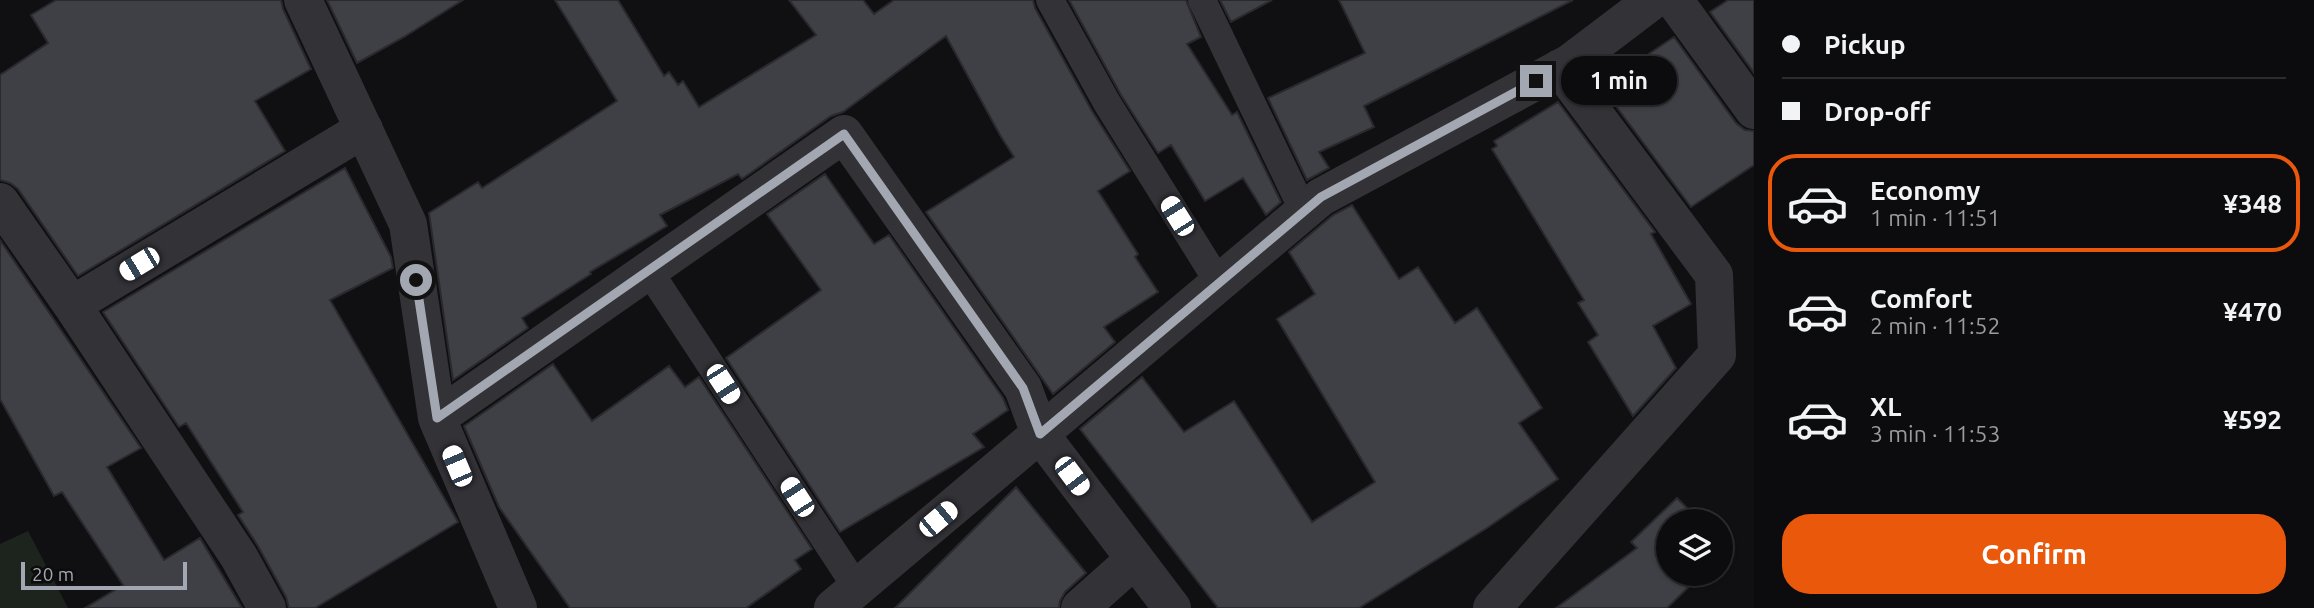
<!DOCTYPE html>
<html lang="en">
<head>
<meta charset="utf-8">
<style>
  :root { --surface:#0c0c0e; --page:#151517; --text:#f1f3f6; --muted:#9a9b9e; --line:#2c2c2e; --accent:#ea580c }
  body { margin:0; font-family:Ubuntu,sans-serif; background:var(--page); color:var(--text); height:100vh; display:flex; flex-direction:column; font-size:26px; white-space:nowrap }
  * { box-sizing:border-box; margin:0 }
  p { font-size:23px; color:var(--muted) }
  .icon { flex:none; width:38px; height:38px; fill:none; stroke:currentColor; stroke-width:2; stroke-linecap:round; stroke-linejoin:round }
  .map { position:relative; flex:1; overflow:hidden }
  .drawer { display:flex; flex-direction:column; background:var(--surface); width:560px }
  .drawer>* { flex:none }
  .hud { display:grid; align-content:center; height:154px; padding:0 28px; background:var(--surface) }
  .controls { position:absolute; left:1656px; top:509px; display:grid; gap:14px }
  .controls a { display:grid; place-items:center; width:77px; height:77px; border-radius:50%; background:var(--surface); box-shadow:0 2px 5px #0004,0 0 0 2px var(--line); font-size:35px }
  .scale { position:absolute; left:21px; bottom:18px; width:166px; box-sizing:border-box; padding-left:7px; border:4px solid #a2a7b2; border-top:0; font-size:19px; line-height:24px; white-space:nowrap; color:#a2a7b2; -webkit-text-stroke:5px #0c0c0d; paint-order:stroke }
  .end { position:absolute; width:32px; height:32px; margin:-16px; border:9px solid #a2a7b2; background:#111; box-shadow:0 0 0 4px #111 }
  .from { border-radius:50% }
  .bubble { position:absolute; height:49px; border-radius:24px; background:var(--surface); box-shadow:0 2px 5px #0004,0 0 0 2px var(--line); font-size:23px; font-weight:700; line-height:49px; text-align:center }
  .car { position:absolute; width:21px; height:42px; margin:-21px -10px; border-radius:9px; box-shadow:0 0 5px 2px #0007; background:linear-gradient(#fff 24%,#345 0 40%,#fff 0 76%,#345 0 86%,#fff 0) }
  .hud b { display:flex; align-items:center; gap:24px; height:66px; font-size:26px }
  .hud b+b { border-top:2px solid var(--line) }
  .hud i { width:18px; height:18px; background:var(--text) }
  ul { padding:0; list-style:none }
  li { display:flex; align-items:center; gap:21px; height:98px; margin:0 14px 10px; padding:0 14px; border:4px solid transparent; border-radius:28px }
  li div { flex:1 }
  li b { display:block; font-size:26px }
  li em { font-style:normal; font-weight:700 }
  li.current { border-color:var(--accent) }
  li>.icon { width:63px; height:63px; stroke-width:1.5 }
  .cta { display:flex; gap:14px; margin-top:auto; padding:14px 28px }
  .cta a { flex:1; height:80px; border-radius:28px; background:var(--accent); color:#fff; font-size:28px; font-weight:700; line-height:80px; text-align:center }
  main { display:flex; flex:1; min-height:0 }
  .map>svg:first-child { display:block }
</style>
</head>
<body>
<main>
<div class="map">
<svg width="1754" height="608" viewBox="0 0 1754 608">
  <rect width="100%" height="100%" fill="#101012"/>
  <path fill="#1d241e" d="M28,531L68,608H0V544Z"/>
  <path fill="#3f4045" stroke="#2a2a2e" stroke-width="2" d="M56,0H281L283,9L311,69L255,101L285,151L78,276L18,189L10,183L0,180V75L48,43L31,15Z
    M327,0H463L404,37L357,63Z
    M555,0H618L664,76L669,72L678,85L683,81L699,107L816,35L789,0H863L874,14L894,0H1033L1035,8L1092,111L1130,171L1098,191L1138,254L1135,257L1158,292L1104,327L1115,342L1053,394L926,212L1014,157L1000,135L946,36L843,112L831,116L742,179L738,174L660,215L667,226L590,272L591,274L522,318L528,328L453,380L429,213L478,182L482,188L617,101Z
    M1069,0H1186L1201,37L1187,44L1232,115L1237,112L1281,202L1266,215L1243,178L1205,201L1171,145L1158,153L1121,95Z
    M1220,0H1272L1231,22Z
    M1339,0H1573L1364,106L1374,127L1319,152L1329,168L1307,180L1268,98L1365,53Z
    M1728,0H1754V73L1710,12Z
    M1674,37L1736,123L1745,130L1754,131V165L1691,207L1601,86Z
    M1558,102L1655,232L1651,234L1691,304L1653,326L1676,368L1633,416L1588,342L1598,335L1578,303L1584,300L1492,149L1497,146L1494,141Z
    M345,168L391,257L393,268L330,300L458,522L315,608H289L286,597L258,546L238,515L243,512L186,423L179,427L103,312Z
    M825,174L874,244L889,235L1003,398L1008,410L973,434L984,447L840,532L726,358L821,290L767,214Z
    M1352,205L1399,279L1418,267L1455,323L1477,308L1542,408L1519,423L1558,479L1487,528L1359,608H1218L1080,429L1142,377L1184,432L1234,401L1312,522L1375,482L1277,319L1315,294L1289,252L1333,215Z
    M0,240L141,448L107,467L164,560L200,538L242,608H85L123,585L62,492L54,496L0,399Z
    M553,364L592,421L669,366L685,387L699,377L812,549L795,560L801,569L746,608H570L499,507L464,426Z
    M1016,487L1086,573L1065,592L1060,601L1059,608H895Z
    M1677,498L1701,522H1668V574H1702L1667,608H1556L1637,548L1631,542Z"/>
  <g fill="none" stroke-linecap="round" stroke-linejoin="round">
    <path stroke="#323237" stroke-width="28" d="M1050,0L1107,103L1219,283
      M1202,0L1304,212
      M649,271L857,588"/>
    <path stroke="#323237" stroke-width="38" d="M303,0L408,224L437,418L518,608
      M1674,0L1754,110
      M0,202L72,305L239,557L267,608
      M72,305L364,129
      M437,418L844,134L1023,388L1040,434L1172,608
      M833,608L1321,197L1570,63L1653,0
      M1080,608L1135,559
      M1492,608L1717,355L1714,275L1560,68"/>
  </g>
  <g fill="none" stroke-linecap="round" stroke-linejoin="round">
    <path stroke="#a2a7b2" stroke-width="9" d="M416,280L437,418L844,134L1023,388L1040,434L1321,197L1536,81"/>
  </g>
</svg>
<div class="controls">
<a><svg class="icon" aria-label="layers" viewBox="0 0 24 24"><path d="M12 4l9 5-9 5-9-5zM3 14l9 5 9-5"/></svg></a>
</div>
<div class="scale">20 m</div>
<i class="end from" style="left:416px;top:280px"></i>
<i class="end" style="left:1536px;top:81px"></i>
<div class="bubble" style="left:1561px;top:56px;width:116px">1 min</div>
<i class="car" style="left:1177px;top:216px;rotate:328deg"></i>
<i class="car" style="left:139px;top:264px;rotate:239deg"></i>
<i class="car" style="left:723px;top:384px;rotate:147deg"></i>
<i class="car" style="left:457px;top:466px;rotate:337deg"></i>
<i class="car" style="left:1072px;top:476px;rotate:143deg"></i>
<i class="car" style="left:797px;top:497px;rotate:327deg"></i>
<i class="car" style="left:938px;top:519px;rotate:50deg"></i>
</div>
<section class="drawer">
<div class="hud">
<b><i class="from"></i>Pickup</b>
<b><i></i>Drop-off</b>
</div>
<ul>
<li class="current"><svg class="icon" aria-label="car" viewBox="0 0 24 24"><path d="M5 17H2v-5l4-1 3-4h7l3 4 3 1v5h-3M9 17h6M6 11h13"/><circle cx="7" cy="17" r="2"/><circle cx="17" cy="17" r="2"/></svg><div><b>Economy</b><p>1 min · 11:51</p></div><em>¥348</em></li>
<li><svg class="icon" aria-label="car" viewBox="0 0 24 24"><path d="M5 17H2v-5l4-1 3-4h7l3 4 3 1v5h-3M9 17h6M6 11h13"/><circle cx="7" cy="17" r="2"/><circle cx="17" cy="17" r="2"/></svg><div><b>Comfort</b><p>2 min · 11:52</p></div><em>¥470</em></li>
<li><svg class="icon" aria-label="car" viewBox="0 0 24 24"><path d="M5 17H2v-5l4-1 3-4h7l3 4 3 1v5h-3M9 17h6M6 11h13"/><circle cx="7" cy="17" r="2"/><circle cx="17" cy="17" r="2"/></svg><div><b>XL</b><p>3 min · 11:53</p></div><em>¥592</em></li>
</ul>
<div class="cta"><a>Confirm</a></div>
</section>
</main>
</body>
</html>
